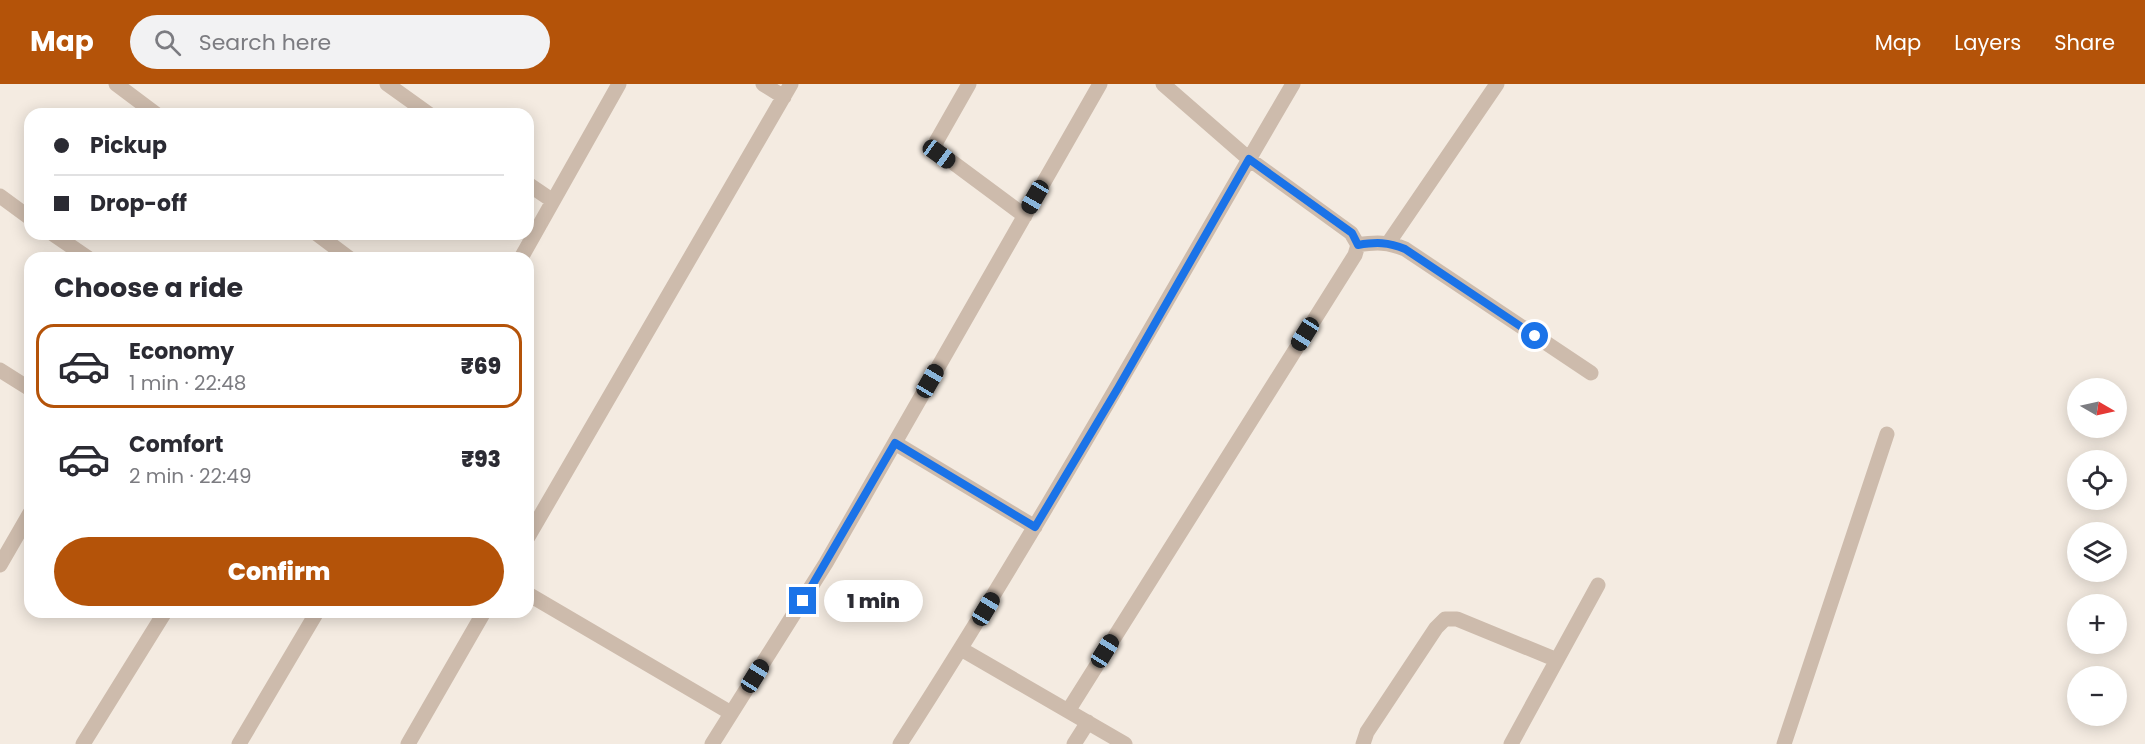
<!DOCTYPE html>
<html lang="en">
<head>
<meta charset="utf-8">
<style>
  :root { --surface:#fff; --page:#f2f2f3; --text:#2b2b33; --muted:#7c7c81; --line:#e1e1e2; --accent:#b45309 }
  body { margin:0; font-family:Poppins,sans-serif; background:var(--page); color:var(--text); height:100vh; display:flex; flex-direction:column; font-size:22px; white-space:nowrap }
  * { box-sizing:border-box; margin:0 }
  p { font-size:20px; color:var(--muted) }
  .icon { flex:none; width:33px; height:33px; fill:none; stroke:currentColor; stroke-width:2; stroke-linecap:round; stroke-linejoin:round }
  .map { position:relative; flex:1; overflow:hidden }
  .panel { position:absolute; left:24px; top:168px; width:510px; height:366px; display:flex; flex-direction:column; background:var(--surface); border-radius:18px; box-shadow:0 3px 15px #0003 }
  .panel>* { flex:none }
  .banner { position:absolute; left:24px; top:24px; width:510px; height:132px; border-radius:18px; box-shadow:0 3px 15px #0003; display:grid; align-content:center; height:132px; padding:0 30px; background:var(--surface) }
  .needle { width:39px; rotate:99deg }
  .tools { position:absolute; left:2067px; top:294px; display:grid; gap:12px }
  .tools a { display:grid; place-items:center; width:60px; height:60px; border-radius:50%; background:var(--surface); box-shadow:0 3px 15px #0003; font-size:30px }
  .end { position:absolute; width:27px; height:27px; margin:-14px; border:8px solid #1a73e8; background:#fff; box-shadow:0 0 0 3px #fff }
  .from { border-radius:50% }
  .bubble { position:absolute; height:42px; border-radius:21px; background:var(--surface); box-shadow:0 3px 15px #0003; font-size:20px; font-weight:800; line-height:42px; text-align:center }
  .car { position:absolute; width:18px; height:36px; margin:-18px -9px; border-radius:8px; box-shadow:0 0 4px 2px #0007; background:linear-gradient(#222 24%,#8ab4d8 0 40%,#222 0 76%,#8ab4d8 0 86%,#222 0) }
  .banner b { display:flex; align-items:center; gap:21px; height:57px; font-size:22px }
  .banner b+b { border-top:2px solid var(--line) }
  .banner i { width:15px; height:15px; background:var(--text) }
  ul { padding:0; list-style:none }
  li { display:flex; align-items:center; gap:18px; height:84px; margin:0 12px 9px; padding:0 18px; border:3px solid transparent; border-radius:18px }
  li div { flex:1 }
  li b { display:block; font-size:22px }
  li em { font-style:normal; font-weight:800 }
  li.active { border-color:var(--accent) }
  li>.icon { width:54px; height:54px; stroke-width:1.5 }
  h2 { padding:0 30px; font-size:27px; line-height:72px }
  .button { display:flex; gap:12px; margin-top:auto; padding:12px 30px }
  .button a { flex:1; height:69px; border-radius:36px; background:var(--accent); color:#fff; font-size:24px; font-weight:800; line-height:69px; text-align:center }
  header { display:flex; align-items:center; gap:36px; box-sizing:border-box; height:84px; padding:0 30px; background:var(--accent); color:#fff }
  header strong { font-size:28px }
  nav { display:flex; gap:33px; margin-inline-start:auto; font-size:21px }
  .search { width:420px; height:54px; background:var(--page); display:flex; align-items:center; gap:15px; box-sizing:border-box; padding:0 21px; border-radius:33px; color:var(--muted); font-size:22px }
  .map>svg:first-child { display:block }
</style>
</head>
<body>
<header>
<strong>Map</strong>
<div class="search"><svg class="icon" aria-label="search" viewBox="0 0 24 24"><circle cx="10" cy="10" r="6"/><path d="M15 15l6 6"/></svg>Search here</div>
<nav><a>Map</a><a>Layers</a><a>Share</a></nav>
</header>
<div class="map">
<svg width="2145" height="660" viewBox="0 0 2145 660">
  <rect width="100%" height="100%" fill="#f4ebe1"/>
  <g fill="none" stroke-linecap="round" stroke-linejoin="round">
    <path stroke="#cdbbac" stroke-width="15" d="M116,0L156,30
      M387,0L429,30
      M763,0L784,13
      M969,0L936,58V66L1025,132
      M528,100L553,117
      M0,112L30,134
      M53,150L88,174
      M317,150L349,174
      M1389,158L1497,0
      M1358,161C1376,158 1388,158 1405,165L1591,289
      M521,174L619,0
      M0,286L30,305
      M895,359L1035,443
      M528,453L791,0
      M0,481L30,429
      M528,510L731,629
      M961,565L1125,660
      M1068,627L1355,171L1358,161L1351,149L1249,75L1163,0
      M83,660L165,528
      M239,660L317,528
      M408,660L484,528
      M712,660L826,479L1100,0
      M900,660C1039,445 1163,221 1293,0
      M1074,660L1088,638
      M1363,660L1367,648L1436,544L1445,535H1457L1557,576
      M1511,660L1598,501
      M1784,660L1887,350"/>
  </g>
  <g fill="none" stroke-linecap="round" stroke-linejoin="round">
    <path stroke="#1a73e8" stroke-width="8" d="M803,517L895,359L1035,443L1118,304L1249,75L1352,149L1358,161C1376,158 1388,158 1405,165L1535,252"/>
  </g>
</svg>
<div class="tools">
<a><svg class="needle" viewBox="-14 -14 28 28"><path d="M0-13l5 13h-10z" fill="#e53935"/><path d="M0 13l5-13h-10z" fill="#7c7c81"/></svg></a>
<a><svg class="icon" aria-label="locate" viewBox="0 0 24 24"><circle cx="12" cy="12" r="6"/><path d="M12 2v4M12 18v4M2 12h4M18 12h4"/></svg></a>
<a><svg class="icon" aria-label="layers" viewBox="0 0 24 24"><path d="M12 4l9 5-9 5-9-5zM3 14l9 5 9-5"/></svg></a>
<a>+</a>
<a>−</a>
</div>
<i class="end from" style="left:1535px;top:252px"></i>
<i class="end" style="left:803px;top:517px"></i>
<div class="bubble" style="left:824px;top:496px;width:99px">1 min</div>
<i class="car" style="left:939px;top:70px;rotate:126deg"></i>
<i class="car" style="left:1035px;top:113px;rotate:210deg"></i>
<i class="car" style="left:1305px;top:250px;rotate:212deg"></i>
<i class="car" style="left:930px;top:297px;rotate:30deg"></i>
<i class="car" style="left:986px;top:525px;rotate:31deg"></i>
<i class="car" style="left:1105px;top:567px;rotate:32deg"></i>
<i class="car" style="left:755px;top:592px;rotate:32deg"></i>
<div class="banner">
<b><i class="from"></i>Pickup</b>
<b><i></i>Drop-off</b>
</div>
<section class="panel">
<h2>Choose a ride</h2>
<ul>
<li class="active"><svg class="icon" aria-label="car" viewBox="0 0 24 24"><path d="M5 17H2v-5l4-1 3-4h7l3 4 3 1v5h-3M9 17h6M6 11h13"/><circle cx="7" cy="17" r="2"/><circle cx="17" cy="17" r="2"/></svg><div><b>Economy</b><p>1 min · 22:48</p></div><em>₹69</em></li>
<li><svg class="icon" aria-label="car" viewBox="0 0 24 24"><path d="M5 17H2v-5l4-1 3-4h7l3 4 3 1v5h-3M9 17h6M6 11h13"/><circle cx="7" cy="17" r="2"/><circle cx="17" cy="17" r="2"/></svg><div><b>Comfort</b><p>2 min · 22:49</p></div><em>₹93</em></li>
</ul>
<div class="button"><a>Confirm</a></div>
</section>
</div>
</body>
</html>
